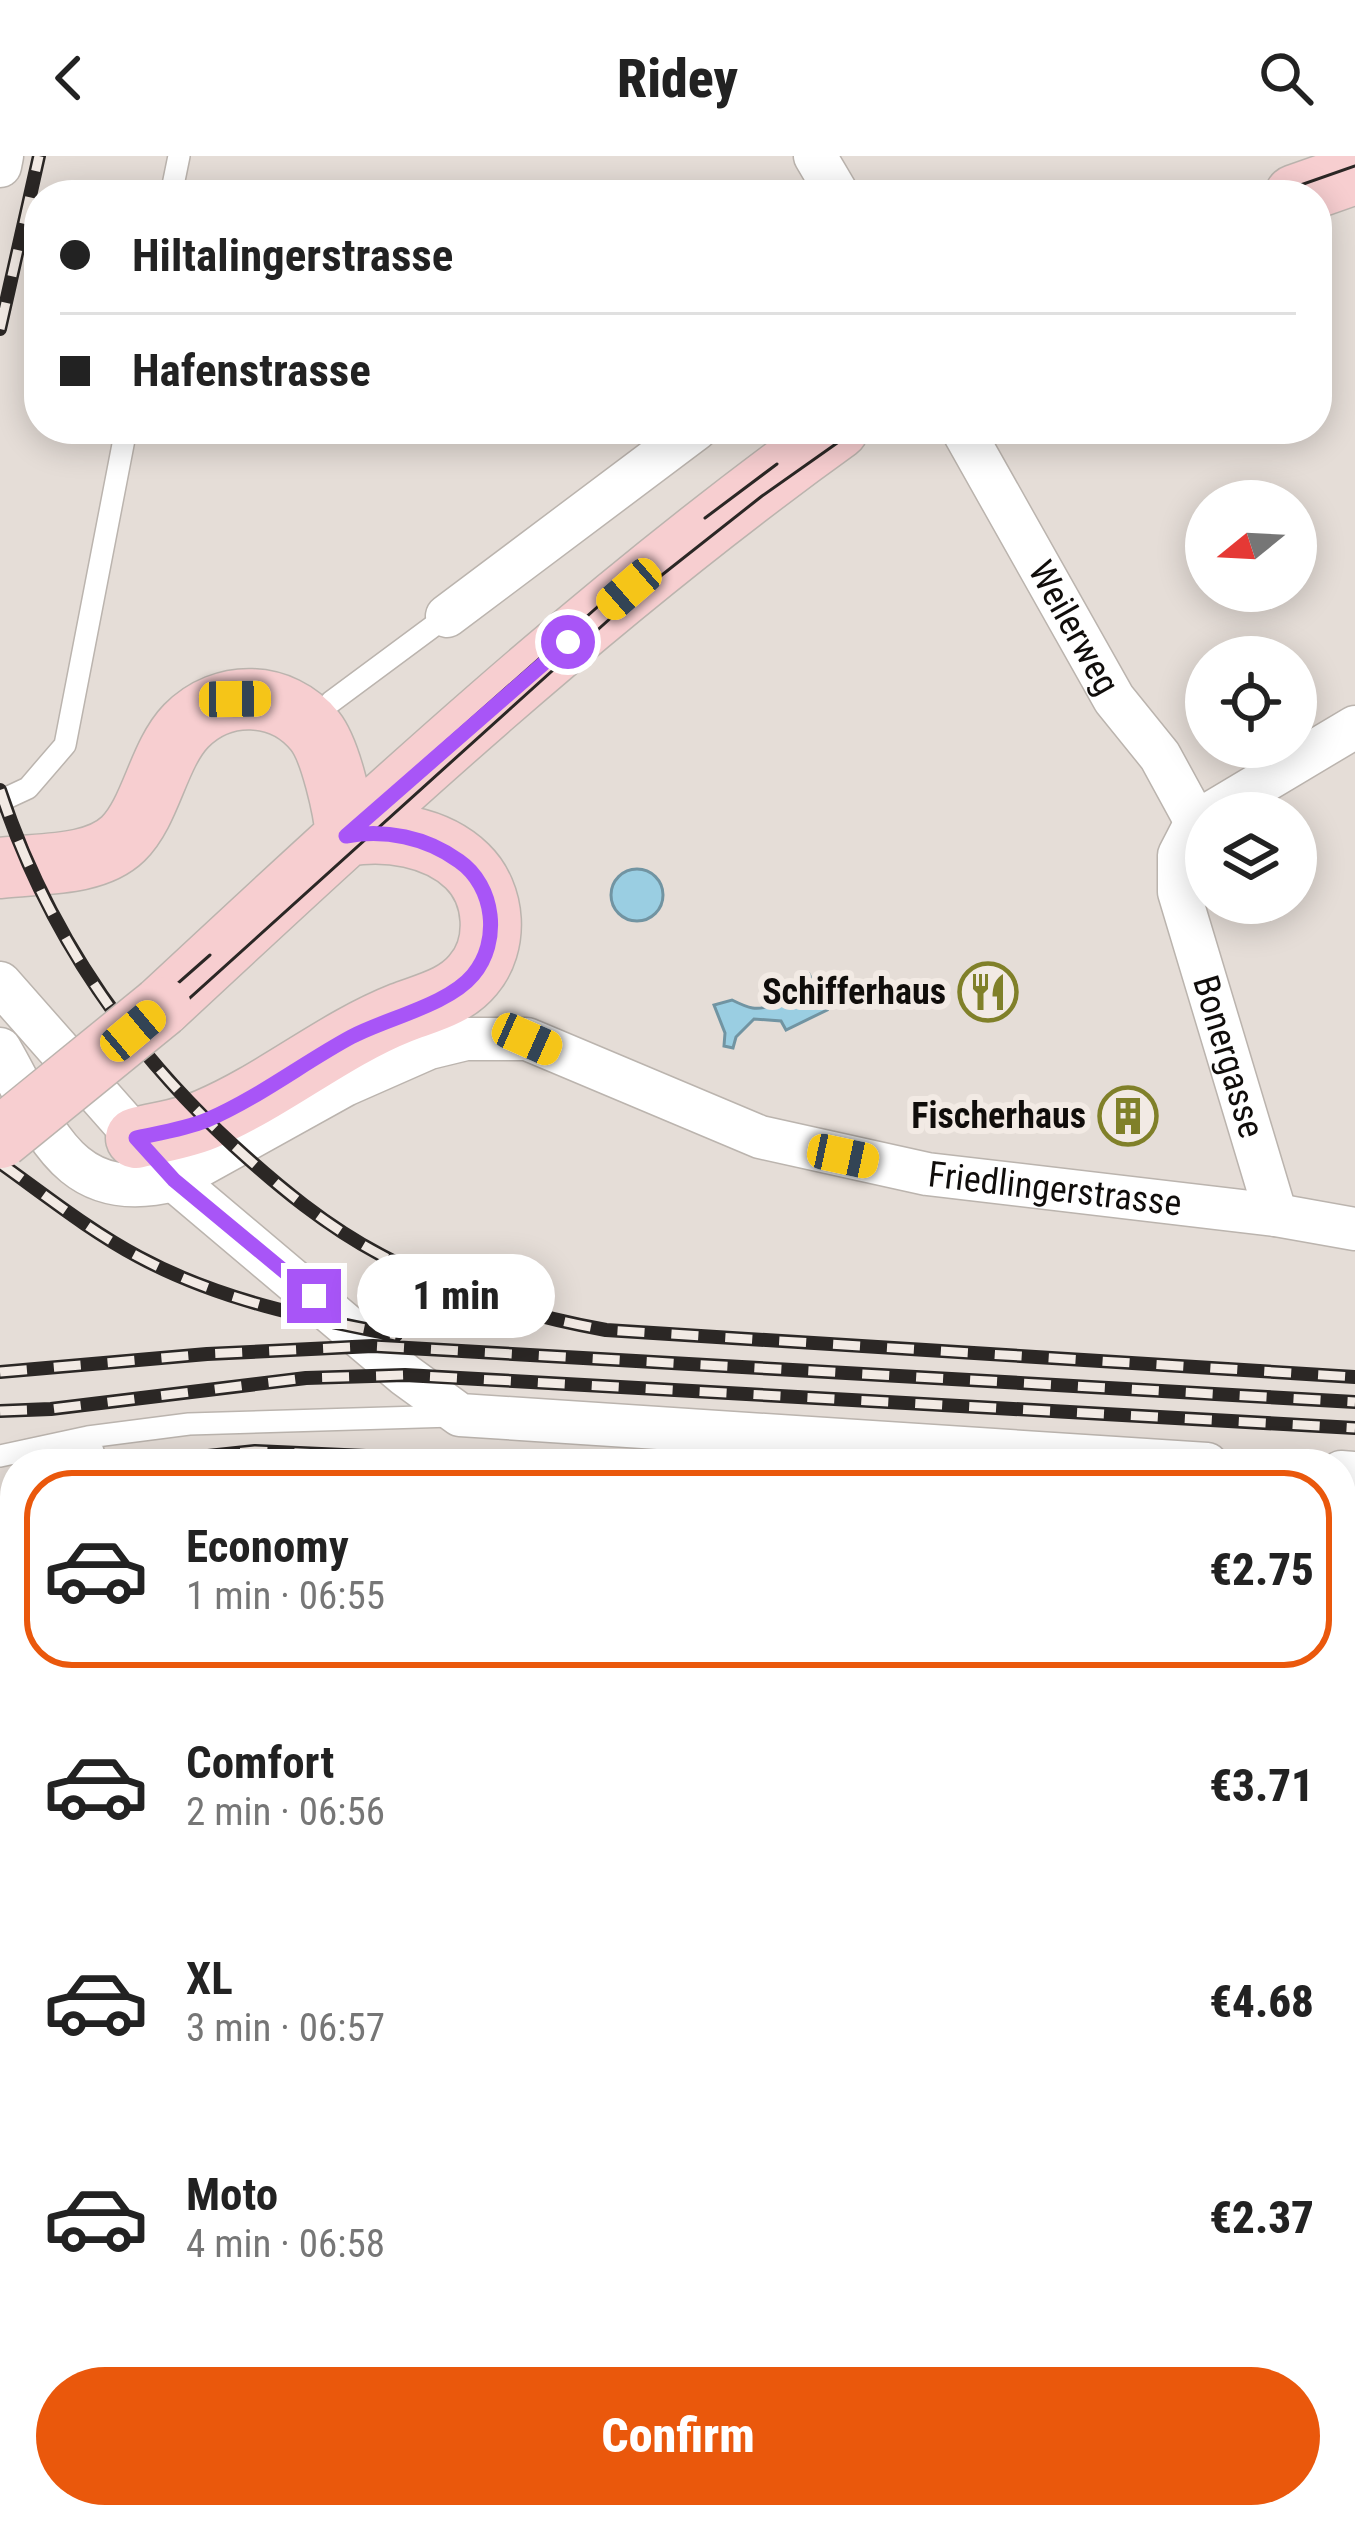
<!DOCTYPE html>
<html lang="en">
<head>
<meta charset="utf-8">
<style>
  :root { --surface:#fff; --page:#f6f6f6; --text:#222; --muted:#767676; --line:#e0e0e0; --accent:#ea580c }
  body { margin:0; font-family:"Roboto Condensed",sans-serif; background:var(--page); color:var(--text); height:100vh; display:flex; flex-direction:column; font-size:45px; white-space:nowrap }
  * { box-sizing:border-box; margin:0 }
  p { font-size:39px; color:var(--muted) }
  .icon { flex:none; width:66px; height:66px; fill:none; stroke:currentColor; stroke-width:2; stroke-linecap:round; stroke-linejoin:round }
  .map { position:relative; flex:1; overflow:hidden }
  .drawer { position:absolute; left:0px; top:1293px; width:1356px; height:1080px; display:flex; flex-direction:column; background:var(--surface); border-radius:48px 48px 0 0; box-shadow:0 6px 30px #0003 }
  .drawer>* { flex:none }
  .hud { position:absolute; left:24px; top:24px; width:1308px; height:264px; border-radius:48px; box-shadow:0 6px 30px #0003; display:grid; align-content:center; height:264px; padding:0 36px; background:var(--surface) }
  .needle { width:78px; rotate:252deg }
  .fabs { position:absolute; left:1185px; top:324px; display:grid; gap:24px }
  .fabs a { display:grid; place-items:center; width:132px; height:132px; border-radius:50%; background:var(--surface); box-shadow:0 6px 30px #0003; font-size:60px }
  .end { position:absolute; width:54px; height:54px; margin:-27px; border:15px solid #a855f7; background:#fff; box-shadow:0 0 0 6px #fff }
  .from { border-radius:50% }
  .bubble { position:absolute; height:84px; border-radius:42px; background:var(--surface); box-shadow:0 6px 30px #0003; font-size:39px; font-weight:800; line-height:84px; text-align:center }
  .car { position:absolute; width:36px; height:72px; margin:-36px -18px; border-radius:15px; box-shadow:0 0 9px 3px #0007; background:linear-gradient(#f5c518 24%,#345 0 40%,#f5c518 0 76%,#345 0 86%,#f5c518 0) }
  .hud b { display:flex; align-items:center; gap:42px; height:114px; font-size:45px }
  .hud b+b { border-top:3px solid var(--line) }
  .hud i { width:30px; height:30px; background:var(--text) }
  ul { padding:21px 0 0; list-style:none }
  li { display:flex; align-items:center; gap:36px; height:198px; margin:0 24px 18px; padding:0 12px; border:6px solid transparent; border-radius:48px }
  li div { flex:1 }
  li b { display:block; font-size:45px }
  li em { font-style:normal; font-weight:800 }
  li.on { border-color:var(--accent) }
  li>.icon { width:108px; height:108px; stroke-width:1.5 }
  .primary-button { display:flex; gap:24px; margin-top:auto; padding:24px 36px }
  .primary-button a { flex:1; height:138px; border-radius:72px; background:var(--accent); color:#fff; font-size:48px; font-weight:800; line-height:138px; text-align:center }
  header { display:flex; justify-content:space-between; align-items:center; height:156px; padding:0 36px; background:var(--surface); font-size:54px; font-weight:800 }
  .map>svg:first-child { display:block }
</style>
</head>
<body>
<header><svg class="icon" aria-label="back" viewBox="0 0 24 24"><path d="M15 5l-7 7 7 7"/></svg>Ridey<svg class="icon" aria-label="search" viewBox="0 0 24 24"><circle cx="10" cy="10" r="6"/><path d="M15 15l6 6"/></svg></header>
<div class="map">
<svg width="1355" height="2373" viewBox="0 0 1355 2373">
  <rect width="100%" height="100%" fill="#e5ddd7"/>
  <path fill="#9acee2" stroke="#7194a2" stroke-width="3" d="M611 739a26 26 0 1 1 52 0a26 26 0 1 1-52 0Z
    M809,818L827,854L786,874L781,865L754,863L736,881L733,892L724,890L725,877L714,849L732,844C748,852 757,856 774,848L769,837Z
    M0,1609L15,1610V2307L0,2313Z
    M1341,1642H1355V2119L1341,2120Z"/>
  <g fill="none" stroke-linecap="round" stroke-linejoin="round">
    <defs>
      <path id="service" d="M171,39L179,0
        M331,546L447,460
        M0,645L28,632L65,589L126,273
        M88,1281L96,1304L104,1308
        M0,1300L88,1281L189,1268L453,1260"/>
      <g id="minor">
        <path d="M815,0L838,39"/>
        <path d="M0,10L2,0"/>
        <path id="s1" d="M962,273L1114,543L1160,600L1196,666"/>
        <path d="M447,460L696,273"/>
        <path d="M1211,657L1355,571"/>
        <path id="s2" d="M1196,666L1179,699V736L1276,1059"/>
        <path d="M0,827L174,1024L405,1219L460,1259L1207,1308"/>
        <path id="s3" d="M0,893C45,971 66,1051 174,1024L345,929L429,892L466,883H527L760,981L927,1018L1276,1059L1355,1073"/>
        <path d="M1341,1316L1355,1317"/>
      </g>
      <path id="secondary" d="M1295,39L1355,18
        M0,712C38,707 94,711 123,683C151,656 158,599 186,570C222,533 282,534 315,575C331,595 344,655 346,680C386,673 436,680 467,710C496,738 499,789 473,819C455,841 427,847 401,857C333,884 275,934 207,963C185,973 159,976 136,982
        M161,851C378,649 597,446 838,273"/>
    </defs>
    <use href="#service" stroke="#bbb4ae" stroke-width="24"/>
    <use href="#minor" stroke="#bbb4ae" stroke-width="45"/>
    <use href="#secondary" stroke="#bbb4ae" stroke-width="63"/>
    <use href="#service" stroke="#fff" stroke-width="21"/>
    <use href="#minor" stroke="#fff" stroke-width="42"/>
    <use href="#secondary" stroke="#f7ced0" stroke-width="60"/>
    <path stroke="#2b2725" stroke-width="3" d="M1272,39L1355,10
      M705,362L777,308
      M397,629L621,430
      M93,902L210,799
      M0,994L151,877L634,441L762,340L857,273"/>
    <defs>
      <path id="rail" d="M0,173L39,0
        M0,634C46,774 125,890 234,990C279,1031 326,1070 381,1099C451,1137 528,1160 606,1174L1355,1221
        M0,1007C45,1039 90,1075 139,1101C219,1144 308,1162 396,1179
        M0,1216L207,1198L373,1190L1355,1246
        M0,1255L51,1253L306,1222L405,1219L1355,1272
        M133,1308L255,1295L543,1308
        M1341,1351L1355,1352
        M1341,1378L1355,1379
        M0,1487L15,1488
        M0,1513L15,1514
        M0,1540L15,1541
        M1341,1563L1355,1564
        M1341,1598L1355,1600
        M1341,2213H1355
        M1341,2240H1355
        M1341,2266H1355
        M10,2373L46,2358
        M80,2373L116,2358
        M145,2373L181,2358
        M212,2373L247,2358"/>
    </defs>
    <use href="#rail" stroke="#2b2725" stroke-width="14"/>
    <use href="#rail" stroke="#f2eae4" stroke-width="9" stroke-dasharray="27" stroke-linecap="butt"/>
    <defs>
      <path id="secondary-bridge" d="M0,982L161,851"/>
    </defs>
    <use href="#secondary-bridge" stroke="#bbb4ae" stroke-width="63" stroke-linecap="butt"/>
    <use href="#secondary-bridge" stroke="#f7ced0" stroke-width="60"/>
  </g>
  <g fill="none" stroke-linecap="round" stroke-linejoin="round">
    <path stroke="#a855f7" stroke-width="15" d="M314,1140L174,1024L136,982C159,977 185,973 207,964C258,942 303,907 351,881C387,862 448,849 473,819C501,786 495,730 459,705C426,681 385,673 346,680L568,486"/>
  </g>
  <defs>
    <symbol id="restaurant-ring" viewBox="-11 -11 22 22"><circle r="9.5" fill="#f2eae4" stroke="#808029" stroke-width="1.5"/><path d="M-5-6h1v4h1v-4h1v4h1v-4h1v5L-1.5 .5V6h-2V.5L-5-1ZM5-6V6H3V1.5H1.5Q1.5-4 5-6Z" fill="#808029"/></symbol>
    <symbol id="building-ring" viewBox="-11 -11 22 22"><circle r="9.5" fill="#f2eae4" stroke="#808029" stroke-width="1.5"/><path d="M-4-6H4V6H1V3H-1V6H-4ZM-2.5-4.3h1.7v1.8h-1.7ZM.8-4.3h1.7v1.8H.8ZM-2.5-1h1.7V.8h-1.7ZM.8-1h1.7V.8H.8Z" fill="#808029"/></symbol>
  </defs>
  <g fill-rule="evenodd">
    <use href="#restaurant-ring" x="955" y="803" width="66" height="66"/>
    <use href="#building-ring" x="1095" y="927" width="66" height="66"/>
  </g>
  <g text-anchor="middle" dominant-baseline="central" stroke-width="12" stroke-linejoin="round" paint-order="stroke">
    <g font-size="36" fill="#100d0b" stroke="#f2eae4">
      <text stroke="none"><textPath href="#s1" startOffset="228">Weilerweg</textPath></text>
      <text stroke="none"><textPath href="#s2" startOffset="246">Bonergasse</textPath></text>
      <text stroke="none"><textPath href="#s3" startOffset="1182">Friedlingerstrasse</textPath></text>
    </g>
    <g font-size="36" font-weight="bold" fill="#100d0b" stroke="#f2eae4" text-anchor="end">
      <text x="946" y="836">Schifferhaus</text>
      <text x="1086" y="960">Fischerhaus</text>
    </g>
  </g>
</svg>
<div class="fabs">
<a><svg class="needle" viewBox="-14 -14 28 28"><path d="M0-13l5 13h-10z" fill="#e53935"/><path d="M0 13l5-13h-10z" fill="#767676"/></svg></a>
<a><svg class="icon" aria-label="locate" viewBox="0 0 24 24"><circle cx="12" cy="12" r="6"/><path d="M12 2v4M12 18v4M2 12h4M18 12h4"/></svg></a>
<a><svg class="icon" aria-label="layers" viewBox="0 0 24 24"><path d="M12 4l9 5-9 5-9-5zM3 14l9 5 9-5"/></svg></a>
</div>
<i class="end from" style="left:568px;top:486px"></i>
<i class="end" style="left:314px;top:1140px"></i>
<div class="bubble" style="left:357px;top:1098px;width:198px">1 min</div>
<i class="car" style="left:629px;top:433px;rotate:229deg"></i>
<i class="car" style="left:235px;top:543px;rotate:89deg"></i>
<i class="car" style="left:133px;top:875px;rotate:50deg"></i>
<i class="car" style="left:527px;top:883px;rotate:114deg"></i>
<i class="car" style="left:843px;top:1000px;rotate:102deg"></i>
<div class="hud">
<b><i class="from"></i>Hiltalingerstrasse</b>
<b><i></i>Hafenstrasse</b>
</div>
<section class="drawer">
<ul>
<li class="on"><svg class="icon" aria-label="car" viewBox="0 0 24 24"><path d="M5 17H2v-5l4-1 3-4h7l3 4 3 1v5h-3M9 17h6M6 11h13"/><circle cx="7" cy="17" r="2"/><circle cx="17" cy="17" r="2"/></svg><div><b>Economy</b><p>1 min · 06:55</p></div><em>€2.75</em></li>
<li><svg class="icon" aria-label="car" viewBox="0 0 24 24"><path d="M5 17H2v-5l4-1 3-4h7l3 4 3 1v5h-3M9 17h6M6 11h13"/><circle cx="7" cy="17" r="2"/><circle cx="17" cy="17" r="2"/></svg><div><b>Comfort</b><p>2 min · 06:56</p></div><em>€3.71</em></li>
<li><svg class="icon" aria-label="car" viewBox="0 0 24 24"><path d="M5 17H2v-5l4-1 3-4h7l3 4 3 1v5h-3M9 17h6M6 11h13"/><circle cx="7" cy="17" r="2"/><circle cx="17" cy="17" r="2"/></svg><div><b>XL</b><p>3 min · 06:57</p></div><em>€4.68</em></li>
<li><svg class="icon" aria-label="car" viewBox="0 0 24 24"><path d="M5 17H2v-5l4-1 3-4h7l3 4 3 1v5h-3M9 17h6M6 11h13"/><circle cx="7" cy="17" r="2"/><circle cx="17" cy="17" r="2"/></svg><div><b>Moto</b><p>4 min · 06:58</p></div><em>€2.37</em></li>
</ul>
<div class="primary-button"><a>Confirm</a></div>
</section>
</div>
</body>
</html>
